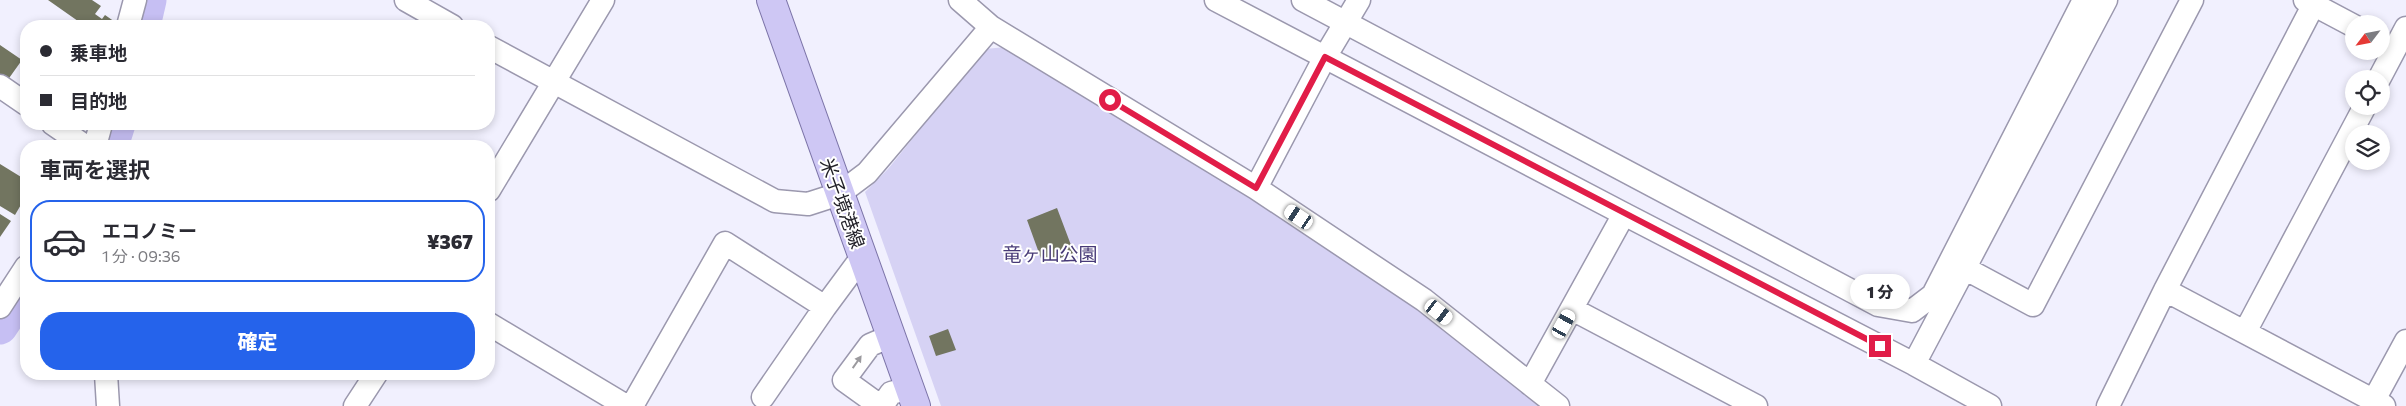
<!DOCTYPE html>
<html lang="ja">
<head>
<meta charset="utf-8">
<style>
  :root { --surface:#fff; --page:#f2f2f3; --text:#2b2b33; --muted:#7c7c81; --line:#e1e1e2; --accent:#2563eb }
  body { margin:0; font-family:Commissioner,"Noto Sans JP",sans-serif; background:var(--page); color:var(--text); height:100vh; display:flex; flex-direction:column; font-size:19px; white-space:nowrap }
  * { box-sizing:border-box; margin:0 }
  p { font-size:16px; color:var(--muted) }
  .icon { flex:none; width:28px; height:28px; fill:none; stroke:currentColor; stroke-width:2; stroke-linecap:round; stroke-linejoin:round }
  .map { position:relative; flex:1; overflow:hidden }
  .details { position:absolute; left:20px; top:140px; width:475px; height:240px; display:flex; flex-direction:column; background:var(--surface); border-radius:20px; box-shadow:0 2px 8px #0003 }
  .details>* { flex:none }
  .guide { position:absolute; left:20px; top:20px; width:475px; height:110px; border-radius:20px; box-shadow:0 2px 8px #0003; display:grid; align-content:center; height:110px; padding:0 20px; background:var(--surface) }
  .needle { width:32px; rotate:238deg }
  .controls { position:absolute; left:2345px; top:15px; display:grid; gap:10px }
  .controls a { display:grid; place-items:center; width:45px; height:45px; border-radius:50%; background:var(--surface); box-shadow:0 2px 8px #0003; font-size:25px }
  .end { position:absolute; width:22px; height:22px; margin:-11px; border:6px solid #e11d48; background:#fff; box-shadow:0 0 0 2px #fff }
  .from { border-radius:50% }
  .bubble { position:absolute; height:35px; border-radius:18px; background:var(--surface); box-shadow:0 2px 8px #0003; font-size:16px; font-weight:800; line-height:35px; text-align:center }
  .car { position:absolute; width:15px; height:30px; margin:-15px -8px; border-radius:6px; box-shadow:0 0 4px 1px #0007; background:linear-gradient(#fff 24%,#345 0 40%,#fff 0 76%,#345 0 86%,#fff 0) }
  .guide b { display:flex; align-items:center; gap:18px; height:48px; font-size:19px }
  .guide b+b { border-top:1px solid var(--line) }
  .guide i { width:12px; height:12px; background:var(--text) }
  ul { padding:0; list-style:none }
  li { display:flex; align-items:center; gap:15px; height:82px; margin:0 10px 8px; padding:0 10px; border:2px solid transparent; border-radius:20px }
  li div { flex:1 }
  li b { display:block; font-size:19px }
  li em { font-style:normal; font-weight:800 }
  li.selected { border-color:var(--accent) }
  li>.icon { width:45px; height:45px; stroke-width:1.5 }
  h2 { padding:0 20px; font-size:22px; line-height:60px }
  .cta { display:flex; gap:10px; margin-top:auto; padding:10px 20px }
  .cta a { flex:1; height:58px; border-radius:20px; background:var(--accent); color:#fff; font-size:20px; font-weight:800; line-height:58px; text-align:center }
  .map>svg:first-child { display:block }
</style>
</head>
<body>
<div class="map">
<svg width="2406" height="406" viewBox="0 0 2406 406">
  <rect width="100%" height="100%" fill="#f1f0fe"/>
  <path fill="#d6d2f4" d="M1006,47L1248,194L1433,318L1542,406H941L865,192L888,169L985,49Z"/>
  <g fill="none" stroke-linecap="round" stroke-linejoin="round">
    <path stroke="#c6bff3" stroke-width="35" d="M143,26L149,0
      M111,146L118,124
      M0,327L26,288"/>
  </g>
  <path fill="#727560" d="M48,0H92L101,6L95,14L102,19L105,15L115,22L112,26H85Z
    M0,45L22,60L7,81L0,77Z
    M0,164L26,180V196L15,215L0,206Z
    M1057,208L1074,253L1043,264L1027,220Z
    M0,214L11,221L0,237Z
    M948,329L956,350L936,356L929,336Z"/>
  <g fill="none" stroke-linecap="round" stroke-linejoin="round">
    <defs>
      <path id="minor" d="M406,0L452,26
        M960,0L991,27L1256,188L1424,300L1558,406
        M1216,0L1624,214L1914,364L1990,406
        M1303,0L1878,305L1912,311L1933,295L2084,0
        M2305,0L2354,26
        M128,26L135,0
        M489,47L775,201L808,204L839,194L867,173L991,27
        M2379,79L2406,28
        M0,86L26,104
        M53,124L85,146
        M95,146L101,124
        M1256,188L1325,57L1359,0
        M489,190L603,0
        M1966,269L2033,305L2192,0
        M2165,290L2384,406
        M0,307L26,267
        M1572,309L1756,406
        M489,324L626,406
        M2245,332L2365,106
        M1914,364L2106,0
        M106,374L108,406
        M1530,384L1624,214
        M763,397L825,307
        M2374,400L2406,341
        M355,406L376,374
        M632,406L725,243L825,307L862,257
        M880,406L844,380L870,345L891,336
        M882,406L891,393L910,388
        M2108,406L2165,290L2316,0"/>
      <path id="major" d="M771,0L916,406"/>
    </defs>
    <use href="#minor" stroke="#9b98ae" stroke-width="25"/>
    <use href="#major" stroke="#7c74a8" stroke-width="30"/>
    <use href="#minor" stroke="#fff" stroke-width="22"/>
    <use href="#major" stroke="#cec7f4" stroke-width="28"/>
  </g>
  <defs><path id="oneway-solid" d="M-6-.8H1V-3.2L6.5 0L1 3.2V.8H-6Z" transform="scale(1.25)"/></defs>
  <use fill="#9b9a9e" href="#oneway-solid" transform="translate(857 362) rotate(-55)"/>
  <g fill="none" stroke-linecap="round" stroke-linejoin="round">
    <path stroke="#e11d48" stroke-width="6" d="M1110,100L1256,188L1325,57L1880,346"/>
  </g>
  <g text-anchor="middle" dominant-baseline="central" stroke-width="4" stroke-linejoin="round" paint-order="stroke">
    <g font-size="19" fill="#201f27" stroke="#fff">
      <text transform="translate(843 203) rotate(70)">米子境港線</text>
    </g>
    <g font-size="19" fill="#473a77" stroke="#fff">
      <text x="1050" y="253">竜ヶ山公園</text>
    </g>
  </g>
</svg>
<div class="controls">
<a><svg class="needle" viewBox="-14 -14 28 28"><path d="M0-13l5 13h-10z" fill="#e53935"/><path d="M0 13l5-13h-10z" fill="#7c7c81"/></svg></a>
<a><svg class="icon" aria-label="locate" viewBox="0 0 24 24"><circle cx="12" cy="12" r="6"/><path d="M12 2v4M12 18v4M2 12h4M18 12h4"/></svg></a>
<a><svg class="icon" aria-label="layers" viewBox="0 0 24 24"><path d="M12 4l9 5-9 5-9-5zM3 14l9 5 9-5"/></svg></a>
</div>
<i class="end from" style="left:1110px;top:100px"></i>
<i class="end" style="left:1880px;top:346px"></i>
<div class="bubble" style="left:1850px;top:274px;width:60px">1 分</div>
<i class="car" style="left:1299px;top:217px;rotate:304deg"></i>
<i class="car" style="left:1439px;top:312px;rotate:128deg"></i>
<i class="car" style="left:1564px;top:324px;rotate:29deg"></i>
<div class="guide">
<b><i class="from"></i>乗車地</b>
<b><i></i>目的地</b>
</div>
<section class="details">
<h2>車両を選択</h2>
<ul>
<li class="selected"><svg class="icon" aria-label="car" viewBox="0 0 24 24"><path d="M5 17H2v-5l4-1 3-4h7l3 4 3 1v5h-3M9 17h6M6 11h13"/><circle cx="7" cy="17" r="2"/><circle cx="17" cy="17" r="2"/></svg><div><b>エコノミー</b><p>1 分 · 09:36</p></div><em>¥367</em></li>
</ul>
<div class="cta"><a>確定</a></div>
</section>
</div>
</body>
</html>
